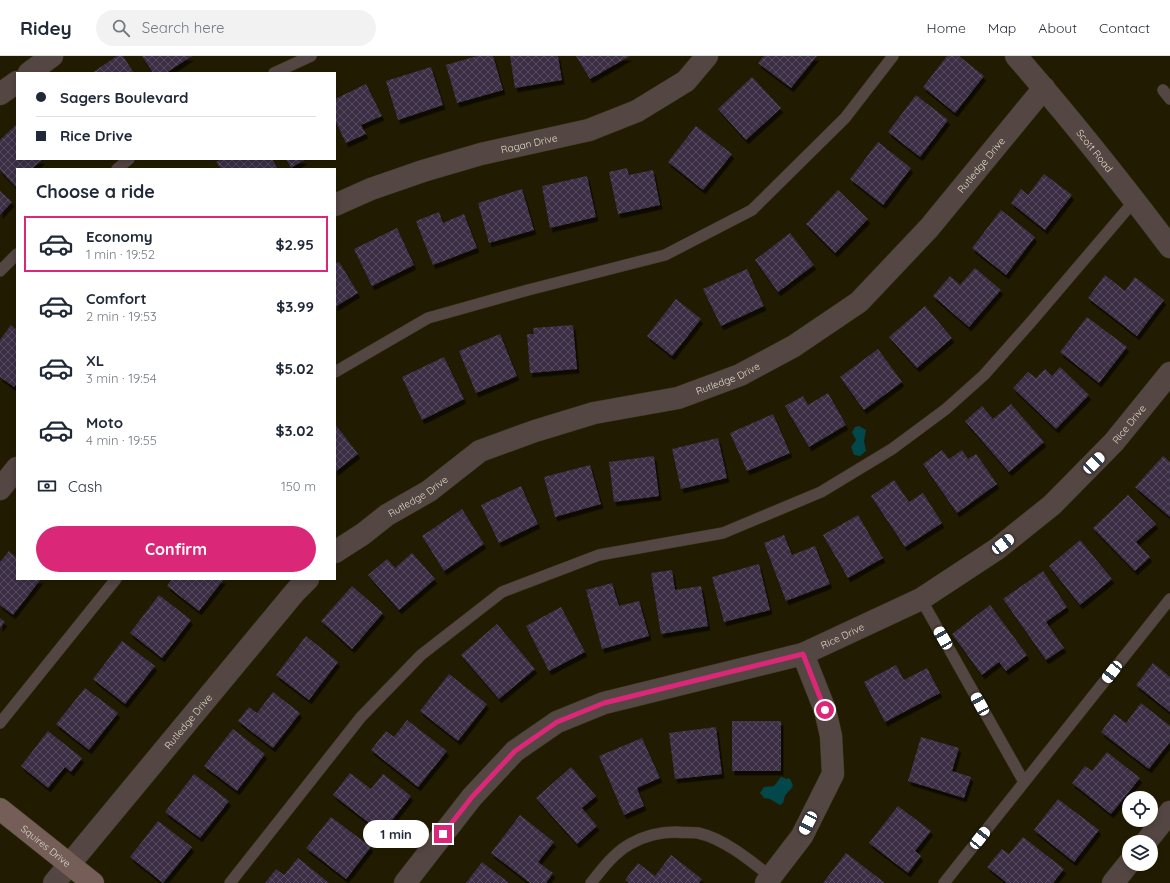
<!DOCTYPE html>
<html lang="en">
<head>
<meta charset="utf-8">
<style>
  :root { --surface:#fff; --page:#f2f2f3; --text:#1f2937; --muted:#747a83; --line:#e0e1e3; --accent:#db2777 }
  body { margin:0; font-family:Quicksand,sans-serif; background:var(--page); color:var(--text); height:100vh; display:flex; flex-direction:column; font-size:15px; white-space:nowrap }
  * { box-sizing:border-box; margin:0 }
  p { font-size:13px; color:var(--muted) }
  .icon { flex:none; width:22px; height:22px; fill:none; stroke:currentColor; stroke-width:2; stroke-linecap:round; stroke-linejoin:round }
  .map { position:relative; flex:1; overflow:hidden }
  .side { position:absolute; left:16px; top:112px; width:320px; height:412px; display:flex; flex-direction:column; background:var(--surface); border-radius:0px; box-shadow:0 2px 6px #0003 }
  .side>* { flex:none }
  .hud { position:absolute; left:16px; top:16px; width:320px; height:88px; border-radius:0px; box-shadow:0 2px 6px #0003; display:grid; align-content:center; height:88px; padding:0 20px; background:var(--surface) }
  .controls { position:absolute; left:1122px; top:735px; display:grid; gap:8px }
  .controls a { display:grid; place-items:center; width:36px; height:36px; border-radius:50%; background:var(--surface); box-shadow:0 2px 6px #0003; font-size:20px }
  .end { position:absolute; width:18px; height:18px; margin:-9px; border:5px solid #db2777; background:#fff; box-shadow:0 0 0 2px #fff }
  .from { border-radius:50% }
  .bubble { position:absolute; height:28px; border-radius:14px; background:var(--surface); box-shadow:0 2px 6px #0003; font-size:13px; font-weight:800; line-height:28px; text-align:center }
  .car { position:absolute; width:12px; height:24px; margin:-12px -6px; border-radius:5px; box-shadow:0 0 3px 1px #0007; background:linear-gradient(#fff 24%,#345 0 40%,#fff 0 76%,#345 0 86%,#fff 0) }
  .hud b { display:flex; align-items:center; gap:14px; height:38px; font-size:15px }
  .hud b+b { border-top:1px solid var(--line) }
  .hud i { width:10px; height:10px; background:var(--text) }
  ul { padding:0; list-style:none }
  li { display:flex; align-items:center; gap:12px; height:56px; margin:0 8px 6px; padding:0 12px; border:2px solid transparent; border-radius:0px }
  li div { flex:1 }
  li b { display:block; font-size:15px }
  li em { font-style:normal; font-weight:800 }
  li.active { border-color:var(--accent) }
  li>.icon { width:36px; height:36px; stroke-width:1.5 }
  h2 { padding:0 20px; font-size:18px; line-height:48px }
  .pay { display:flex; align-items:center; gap:10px; height:44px; padding:0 20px; font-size:15px }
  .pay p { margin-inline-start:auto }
  .cta { display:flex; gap:8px; margin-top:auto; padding:8px 20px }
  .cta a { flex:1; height:46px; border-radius:24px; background:var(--accent); color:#fff; font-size:16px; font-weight:800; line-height:46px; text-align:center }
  header { display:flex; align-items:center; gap:24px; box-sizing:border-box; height:56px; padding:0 20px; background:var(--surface); border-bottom:1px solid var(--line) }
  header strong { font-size:19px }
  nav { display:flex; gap:22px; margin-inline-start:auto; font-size:14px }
  .search { width:280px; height:36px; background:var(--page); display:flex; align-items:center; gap:10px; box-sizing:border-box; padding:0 14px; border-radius:22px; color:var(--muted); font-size:15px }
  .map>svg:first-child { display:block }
</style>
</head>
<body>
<header>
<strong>Ridey</strong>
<div class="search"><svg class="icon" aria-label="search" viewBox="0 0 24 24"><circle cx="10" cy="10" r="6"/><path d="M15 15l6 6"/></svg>Search here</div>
<nav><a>Home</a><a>Map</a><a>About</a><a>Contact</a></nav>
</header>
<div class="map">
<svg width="1170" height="827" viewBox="0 0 1170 827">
  <defs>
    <pattern id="building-cross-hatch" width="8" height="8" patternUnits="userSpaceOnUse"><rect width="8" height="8" fill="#3a2d45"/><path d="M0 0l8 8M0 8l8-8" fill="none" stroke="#564b5e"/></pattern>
    <filter id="shadow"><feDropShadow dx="2.5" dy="4.5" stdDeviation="0" flood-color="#0009"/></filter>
  </defs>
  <rect width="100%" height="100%" fill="#211c01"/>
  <path fill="#024749" d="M859,370L866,374L864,385L866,395L860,400L854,399L851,391L856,384L852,376L855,371Z
    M781,721L787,723L789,722C797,733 790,731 785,740C784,742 784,745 783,747L780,749L770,743L764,742L760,737L764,731L774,730Z"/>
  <path fill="url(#building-cross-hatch)" filter="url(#shadow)" d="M117,0H123L134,17H92Z
    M142,0H192L166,17H153Z
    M477,0H493L503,34L457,47L446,9Z
    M510,0H558L562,24L515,32Z
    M576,0H630L590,23Z
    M764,0H817L791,32L758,7Z
    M947,0H959L984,20L955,57L923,31Z
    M431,11L443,49L398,64L386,25Z
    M752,21L781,52L746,84L718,53Z
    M366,28L382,60L361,69L366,78L346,87L335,64V43Z
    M916,39L948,64L920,101L888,76Z
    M17,68V103H43L33,112L34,113H17V132L0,114V84Z
    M696,70L732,98L703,134L668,106Z
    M878,86L911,112L883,149L850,123Z
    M221,103H272L278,113H221L216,106Z
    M286,103H306L291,112Z
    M627,112L629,119L653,114L660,149L618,158L609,116Z
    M1044,118L1072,139L1045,174L1011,147L1021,133L1028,139Z
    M587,120L596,161L550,172L542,130Z
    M522,133L534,174L489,187L478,147Z
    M838,134L868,163L835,197L806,168Z
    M0,135L12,146L0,159Z
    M1001,154L1035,181L1006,219L972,192Z
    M439,156L443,167L464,158L477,192L433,209L416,165Z
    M397,172L414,209L372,230L354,193Z
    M790,177L814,209L778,236L755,204Z
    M339,206L358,237L335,251V208Z
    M975,212L1001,234L969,271L933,240L950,220L960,229Z
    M747,213L764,250L721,270L703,233Z
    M1105,219L1125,235L1135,221L1164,244L1137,280L1088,242Z
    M676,243L701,263L672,300L647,280Z
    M925,250L952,282L917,312L889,281Z
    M1087,261L1127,291L1099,327L1060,296Z
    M11,269L17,274V327L14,331L0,321V284Z
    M573,269L577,313L530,317L527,278H534L533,272Z
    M500,278L517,320L476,337L459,295Z
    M878,293L902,326L864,354L840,321Z
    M444,301L464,343L422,364L402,321Z
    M1060,311L1089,339L1056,373L1013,332L1028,316L1036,322L1045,313L1052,320Z
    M828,337L846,369L809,391L785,350L803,340L808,349Z
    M1011,348L1044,386L1009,416L965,365L982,350L993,363Z
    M773,358L790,397L747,415L730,377Z
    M335,368L358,398L335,416Z
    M718,382L727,422L681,433L672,393Z
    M942,394L949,403L962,394L968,403L976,398L997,428L957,457L923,408Z
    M654,400L659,440L614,446L609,406Z
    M1163,400L1170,406V461L1135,431Z
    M590,409L601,448L555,461L544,421Z
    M894,424L909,446L923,437L942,467L905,491L871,440Z
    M521,430L538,468L499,487L481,449Z
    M1128,439L1156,468L1136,486L1150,501L1135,515L1093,472Z
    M462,453L484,488L444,515L422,480Z
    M858,459L883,502L848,522L823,479Z
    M784,479L792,499L815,490L830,528L786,545L764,487Z
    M1080,484L1112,523L1080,549L1049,510Z
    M9,495L17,502V523H41L13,559L0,549V506Z
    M412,497L435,523L399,554L368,519L387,503L395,512Z
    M759,508L770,554L724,566L712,521Z
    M672,514L675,534L701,530L708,570L661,578L651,517Z
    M1043,515L1067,551L1046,566L1064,592L1046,604L1003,543Z
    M172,523H224L199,555L167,530Z
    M612,527L619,550L639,545L649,580L602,593L586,534Z
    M352,530L383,557L352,593L321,565Z
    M159,539L191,564L162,602L130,577Z
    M990,549L1027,599L1006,615L999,606L982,619L952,578Z
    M561,551L585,596L549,615L526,570Z
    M0,562L5,566L0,572Z
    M497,568L535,613L499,643L461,599Z
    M306,580L338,606L309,644L276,619Z
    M122,585L155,610L125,648L93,623Z
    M1153,607L1170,621V656L1136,629Z
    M896,609L904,624L927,612L940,637L885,666L864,626Z
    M449,618L487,648L458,685L420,655Z
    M85,632L118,657L89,694L56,668Z
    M273,636L300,657L273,692L238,665L249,651L257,657Z
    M1141,647L1170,670V686L1149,713L1101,676L1114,658L1126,667Z
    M407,664L447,695L418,731L371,694L386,675L394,681Z
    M732,665H781V715H732Z
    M716,671L722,718L675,723L669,677Z
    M233,673L265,698L237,735L204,710Z
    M48,675L82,702L71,716L65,711L48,732L21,710Z
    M921,681L959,692L952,715L971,721L964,742L908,725Z
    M642,682L660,722L637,732L644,750L624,759L599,700Z
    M1107,696L1140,722L1111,758L1072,727L1085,710L1092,715Z
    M571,711L596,740L582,752L597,770L577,788L536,742Z
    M350,717L371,733L383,718L411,740L382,777L333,739Z
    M194,718L229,745L200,782L165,756Z
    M1058,743L1099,774L1074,806L1034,774Z
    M898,750L931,775L915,795L921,800L908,817L869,787Z
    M520,759L554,786L538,806L553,817L546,827H530L491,797Z
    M331,761L371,791L346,823L306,792Z
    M158,765L192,791L163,827L130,801Z
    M1023,781L1064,813L1053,827H1007L987,811L1002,793L1009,798Z
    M846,797L885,827H823Z
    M671,799L702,823L699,827H629L625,824L638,807L655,820Z
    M298,802L329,827H265L276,813L284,819Z
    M482,806L509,827H466Z"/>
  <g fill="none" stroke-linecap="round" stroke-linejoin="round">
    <defs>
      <path id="lane" d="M274,17L311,0
        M1163,34L1170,43
        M117,113L129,103
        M0,215L17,198
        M335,316L428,262L528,234L665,199L752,154L845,62L893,0
        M921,543L1024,726
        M0,667L116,523
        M230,827L361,661L421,599L502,536L599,499L723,477L821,436L892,393L946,353L984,319L1031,266L1135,144
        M591,827C602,813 614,797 630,788C644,780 660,776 676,776C683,777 691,776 698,777C723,782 751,805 771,821
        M944,827L1170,543"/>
      <g id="street">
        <path id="s1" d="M1016,0C1070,62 1121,126 1170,191"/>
        <path d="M29,17L52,0"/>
        <path d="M0,38L17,26"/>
        <path id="s2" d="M335,149L371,133L423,115L481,98L589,74L637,55L686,25L707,0"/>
        <path d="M0,433L17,412"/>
        <path id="s3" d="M335,496L363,478L387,459L429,435L480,395L535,375L594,357L678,342L740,319L794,290L859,246L929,172L1044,32"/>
        <path d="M1146,786L1170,756"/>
        <path id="s4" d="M54,827L295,536L308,523"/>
        <path id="s5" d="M405,827L472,741L515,695L557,666L604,647L803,598L921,543L997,493L1052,449L1114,386L1170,317"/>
        <path d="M766,827L802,780L833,718L831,680L825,654L803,598"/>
        <path d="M1113,827L1129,807"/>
      </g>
      <g id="secondary">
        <path id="s6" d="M0,753L93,827"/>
      </g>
    </defs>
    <use href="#lane" stroke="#3b371d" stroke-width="12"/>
    <use href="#street" stroke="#3b371d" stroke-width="23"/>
    <use href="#secondary" stroke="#3b371d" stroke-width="23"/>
    <use href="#lane" stroke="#544642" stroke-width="11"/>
    <use href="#street" stroke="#544642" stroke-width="22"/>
    <use href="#secondary" stroke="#745e57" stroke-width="22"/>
  </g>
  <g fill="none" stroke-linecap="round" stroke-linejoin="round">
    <path stroke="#db2777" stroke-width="5" d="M443,778L472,741L515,695L557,666L604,647L803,598L825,654"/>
  </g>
  <g text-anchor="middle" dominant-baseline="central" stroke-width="3.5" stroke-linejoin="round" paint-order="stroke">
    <g font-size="10" fill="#dedbca" stroke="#181300">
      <text stroke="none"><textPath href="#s2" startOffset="204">Ragan Drive</textPath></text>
      <text stroke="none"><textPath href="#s1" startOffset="123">Scott Road</textPath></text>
      <text stroke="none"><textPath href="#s3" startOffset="772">Rutledge Drive</textPath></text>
      <text stroke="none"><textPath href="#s3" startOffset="436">Rutledge Drive</textPath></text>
      <text stroke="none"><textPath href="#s5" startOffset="882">Rice Drive</textPath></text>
      <text stroke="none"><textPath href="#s3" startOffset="100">Rutledge Drive</textPath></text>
      <text stroke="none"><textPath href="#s5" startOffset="522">Rice Drive</textPath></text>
      <text stroke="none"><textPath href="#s4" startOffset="210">Rutledge Drive</textPath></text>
      <text stroke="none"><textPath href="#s6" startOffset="59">Squires Drive</textPath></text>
    </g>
  </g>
</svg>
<div class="controls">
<a><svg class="icon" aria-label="locate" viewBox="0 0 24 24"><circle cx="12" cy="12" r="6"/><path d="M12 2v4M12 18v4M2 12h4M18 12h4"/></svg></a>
<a><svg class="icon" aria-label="layers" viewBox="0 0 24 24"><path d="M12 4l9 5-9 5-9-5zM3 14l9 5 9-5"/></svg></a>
</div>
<i class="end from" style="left:825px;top:654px"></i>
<i class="end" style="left:443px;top:778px"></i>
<div class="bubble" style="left:363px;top:764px;width:66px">1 min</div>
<i class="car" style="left:1094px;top:407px;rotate:45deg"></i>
<i class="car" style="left:1003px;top:488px;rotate:52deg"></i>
<i class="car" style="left:943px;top:582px;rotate:330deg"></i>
<i class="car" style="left:1112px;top:616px;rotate:218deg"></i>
<i class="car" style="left:980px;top:648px;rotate:331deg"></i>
<i class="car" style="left:808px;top:767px;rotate:207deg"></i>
<i class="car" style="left:980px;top:782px;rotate:38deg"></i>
<div class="hud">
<b><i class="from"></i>Sagers Boulevard</b>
<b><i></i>Rice Drive</b>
</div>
<section class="side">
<h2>Choose a ride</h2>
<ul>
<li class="active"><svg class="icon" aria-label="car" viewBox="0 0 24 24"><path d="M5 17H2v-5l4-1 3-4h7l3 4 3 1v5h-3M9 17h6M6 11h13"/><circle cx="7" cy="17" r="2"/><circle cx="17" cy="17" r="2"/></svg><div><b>Economy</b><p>1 min · 19:52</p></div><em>$2.95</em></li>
<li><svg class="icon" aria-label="car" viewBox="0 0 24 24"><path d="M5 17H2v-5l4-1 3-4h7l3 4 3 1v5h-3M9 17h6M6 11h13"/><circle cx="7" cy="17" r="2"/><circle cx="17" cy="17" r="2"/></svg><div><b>Comfort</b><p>2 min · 19:53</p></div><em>$3.99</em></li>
<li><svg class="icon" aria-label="car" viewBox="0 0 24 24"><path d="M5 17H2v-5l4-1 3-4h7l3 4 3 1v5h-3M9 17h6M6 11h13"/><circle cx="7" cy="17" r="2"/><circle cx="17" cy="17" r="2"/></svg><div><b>XL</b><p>3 min · 19:54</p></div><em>$5.02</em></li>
<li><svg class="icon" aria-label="car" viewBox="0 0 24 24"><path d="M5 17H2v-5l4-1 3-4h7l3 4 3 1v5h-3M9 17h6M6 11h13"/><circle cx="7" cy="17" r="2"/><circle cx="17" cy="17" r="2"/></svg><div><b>Moto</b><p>4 min · 19:55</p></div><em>$3.02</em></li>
</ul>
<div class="pay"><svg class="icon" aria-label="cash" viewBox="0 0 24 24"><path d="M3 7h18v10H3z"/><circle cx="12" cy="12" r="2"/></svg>Cash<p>150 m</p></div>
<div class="cta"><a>Confirm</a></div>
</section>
</div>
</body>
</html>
